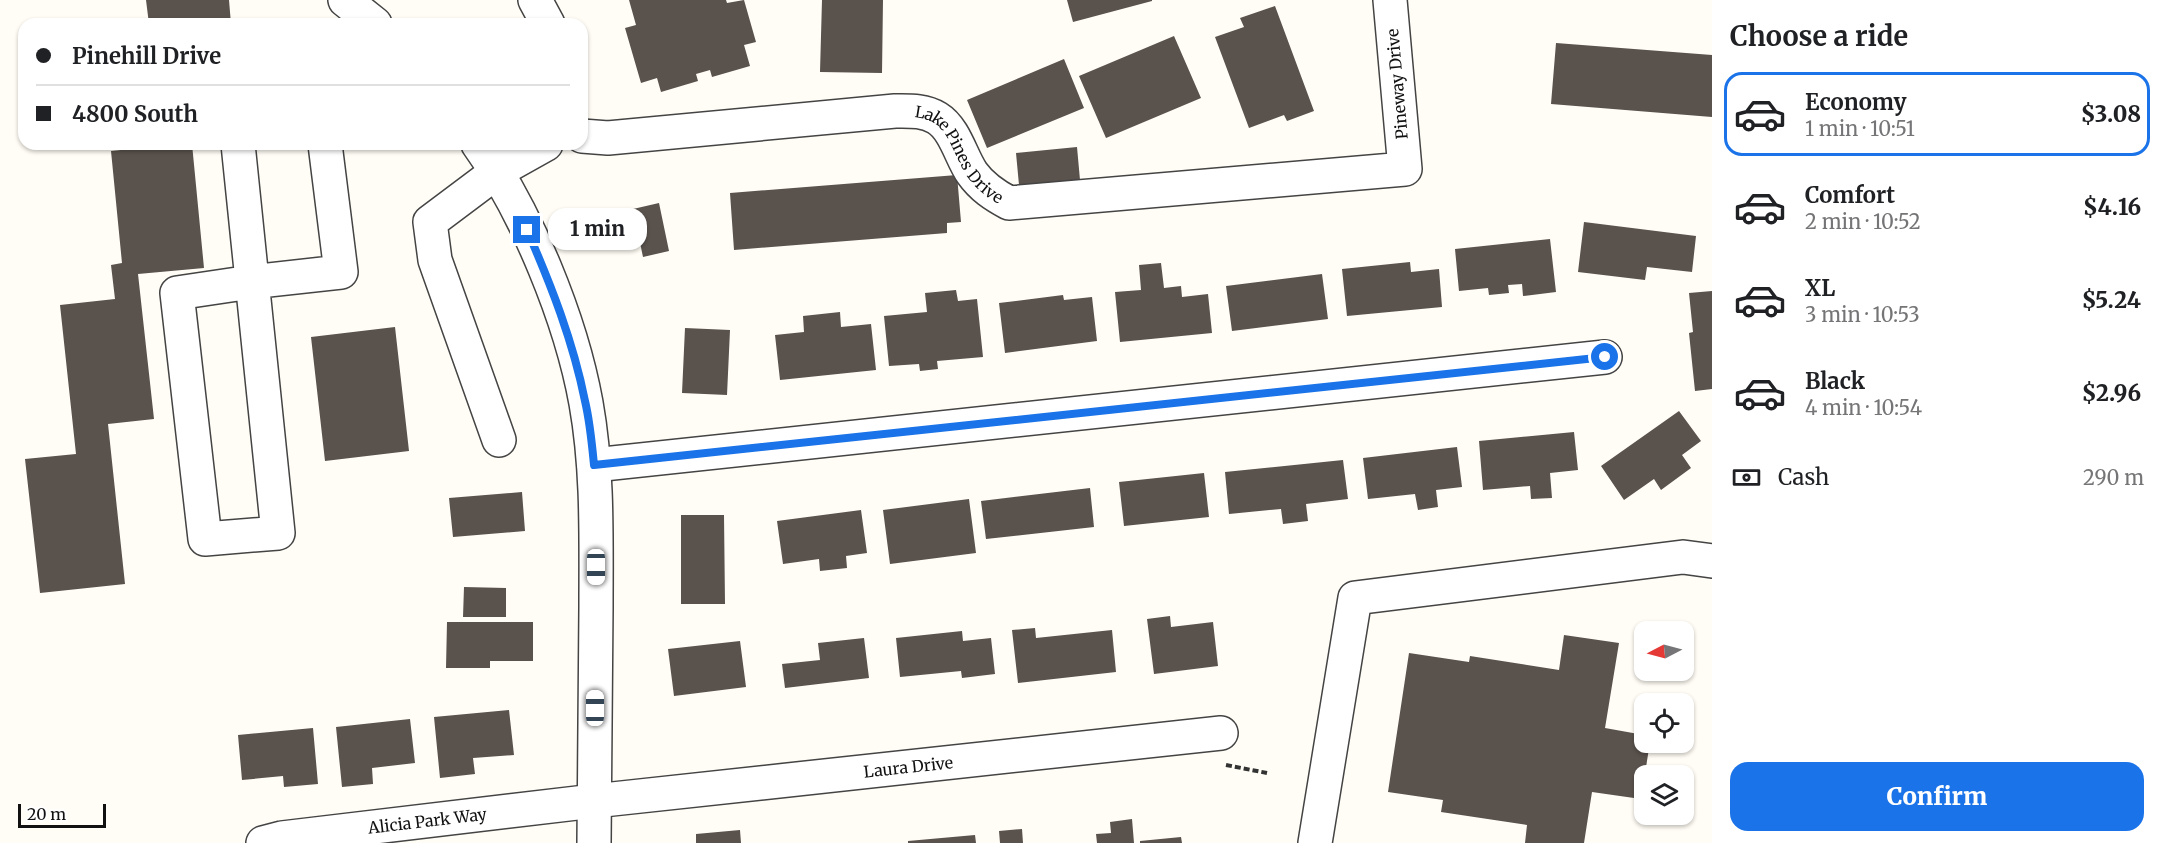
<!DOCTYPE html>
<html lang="en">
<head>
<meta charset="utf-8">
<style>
  :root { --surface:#fff; --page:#f2f2f2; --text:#202124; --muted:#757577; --line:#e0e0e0; --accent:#1a73e8 }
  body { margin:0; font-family:Merriweather,serif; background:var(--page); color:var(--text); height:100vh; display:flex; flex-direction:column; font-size:22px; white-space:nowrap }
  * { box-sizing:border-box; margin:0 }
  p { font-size:20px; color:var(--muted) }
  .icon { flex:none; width:33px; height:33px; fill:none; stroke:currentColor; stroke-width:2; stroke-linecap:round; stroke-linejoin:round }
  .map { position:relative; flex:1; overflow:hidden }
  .sheet { display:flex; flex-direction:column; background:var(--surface); width:450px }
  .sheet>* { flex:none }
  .guide { position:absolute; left:18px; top:18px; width:570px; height:132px; border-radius:18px; box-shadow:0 2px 4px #0004; display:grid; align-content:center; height:132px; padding:0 18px; background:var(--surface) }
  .needle { width:39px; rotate:264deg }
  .tools { position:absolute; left:1634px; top:621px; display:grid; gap:12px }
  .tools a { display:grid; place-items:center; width:60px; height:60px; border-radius:12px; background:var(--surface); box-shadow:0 2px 4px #0004; font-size:30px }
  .scale { position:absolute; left:18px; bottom:15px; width:88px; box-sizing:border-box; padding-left:6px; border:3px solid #111; border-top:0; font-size:16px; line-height:21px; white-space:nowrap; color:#111; -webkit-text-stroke:4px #fff; paint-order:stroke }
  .end { position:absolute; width:27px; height:27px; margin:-14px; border:8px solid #1a73e8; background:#fff; box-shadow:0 0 0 3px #fff }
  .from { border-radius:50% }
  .bubble { position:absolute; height:42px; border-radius:18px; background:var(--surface); box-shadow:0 2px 4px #0004; font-size:20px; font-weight:800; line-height:42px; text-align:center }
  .car { position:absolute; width:18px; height:36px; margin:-18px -9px; border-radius:8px; box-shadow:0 0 4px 2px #0007; background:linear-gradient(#fff 24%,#345 0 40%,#fff 0 76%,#345 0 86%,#fff 0) }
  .guide b { display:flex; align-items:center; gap:21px; height:57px; font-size:22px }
  .guide b+b { border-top:2px solid var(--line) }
  .guide i { width:15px; height:15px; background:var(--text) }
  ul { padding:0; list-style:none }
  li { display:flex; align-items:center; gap:18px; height:84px; margin:0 12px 9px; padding:0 6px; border:3px solid transparent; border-radius:18px }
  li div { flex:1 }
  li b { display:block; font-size:22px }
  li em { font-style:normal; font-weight:800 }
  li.on { border-color:var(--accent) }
  li>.icon { width:54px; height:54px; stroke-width:1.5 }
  h2 { padding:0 18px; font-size:27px; line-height:72px }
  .pay { display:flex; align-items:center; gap:15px; height:66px; padding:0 18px; font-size:22px }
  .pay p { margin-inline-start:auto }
  .cta { display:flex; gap:12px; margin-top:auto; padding:12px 18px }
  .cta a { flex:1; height:69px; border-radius:18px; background:var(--accent); color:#fff; font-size:24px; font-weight:800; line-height:69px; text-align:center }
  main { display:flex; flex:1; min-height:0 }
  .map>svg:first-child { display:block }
</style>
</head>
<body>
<main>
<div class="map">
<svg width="1712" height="843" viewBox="0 0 1712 843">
  <rect width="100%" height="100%" fill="#fffdf5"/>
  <path fill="#5a524d" d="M146,0H229L231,24H149Z
    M629,0H726L727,3L744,0L756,42L744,45L750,66L712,77L710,70L696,74L698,81L661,92L657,78L641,83L625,28L636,25Z
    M822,0H883L882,73L820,72Z
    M1067,0H1152V1L1073,22Z
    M1275,6L1314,111L1287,121L1284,115L1249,128L1215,37L1244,27L1240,18Z
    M1174,36L1201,98L1106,138L1079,76Z
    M1556,43L1712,55V117L1551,104Z
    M1064,59L1084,108L987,148L967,100Z
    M160,144H192L204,268L138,274L154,419L108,424L125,584L40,593L25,459L76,454L60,305L115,299L111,265L122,263L111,151L160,146Z
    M1077,147L1080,180L1019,185L1016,153Z
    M957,175L961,222L947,223V233L734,250L730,193Z
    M659,203L669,251L643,257L633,209Z
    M1584,222L1696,236L1692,272L1647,267L1645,280L1578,272Z
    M1550,239L1556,292L1523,296L1522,284L1508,285L1509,293L1489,295L1488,288L1459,291L1455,249Z
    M1410,262L1411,272L1439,269L1442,307L1347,316L1342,269Z
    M1161,263L1164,288L1181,286L1182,297L1208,294L1212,333L1120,342L1115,292L1141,290L1139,265Z
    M1322,274L1328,319L1232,331L1226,286Z
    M956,290L958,301L977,299L983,357L937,361L938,369L920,371L919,364L889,366L884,316L927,312L925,293Z
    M1712,291V389L1695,391L1689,333L1693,332L1689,293Z
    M1063,295L1064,300L1092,297L1097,341L1005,353L999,303Z
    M840,312L841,327L871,324L876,370L780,380L775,335L804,332L803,316Z
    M395,327L409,451L325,461L311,337Z
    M685,328L730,330L727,395L682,393Z
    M1679,411L1701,441L1682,455L1691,468L1661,490L1654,479L1624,500L1601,466Z
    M1574,432L1578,470L1550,473L1552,498L1531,499L1530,486L1483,490L1479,441Z
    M1457,447L1462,487L1436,490L1438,507L1418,510L1415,494L1368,499L1363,458Z
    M1343,460L1348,499L1306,504L1308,521L1283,524L1281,509L1229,514L1225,472Z
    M1204,473L1209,517L1124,526L1119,482Z
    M1090,488L1094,527L986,539L981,501Z
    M522,492L525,531L453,537L449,498Z
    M969,499L976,553L890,564L883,510Z
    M861,510L867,553L846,556L847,568L820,571L819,559L783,564L777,521Z
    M681,515H724L725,604H681Z
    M464,587L506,588V617H463Z
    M1170,616L1171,627L1213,622L1218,666L1154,674L1147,619Z
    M447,622H533V661H490V668H446Z
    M1035,628L1036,638L1112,630L1116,672L1018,683L1012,630Z
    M962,631L963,641L991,638L995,674L962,678L961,671L900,677L896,638Z
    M1564,635L1619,643L1605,728L1644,735V742H1650L1641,799L1592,792L1584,843H1525L1527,825L1441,812L1443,800L1388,792L1409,653L1469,662L1470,656L1559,670Z
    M864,638L869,678L785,688L782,664L820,660L818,643Z
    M740,641L746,687L674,696L668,649Z
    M509,710L514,755L473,758L475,774L440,778L434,717Z
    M410,719L415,763L372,768L373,784L342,787L336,727Z
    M313,728L318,784L284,787L283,776L242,780L238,735Z
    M1132,819L1134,843H1097L1096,834L1111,833L1110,822Z
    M1022,829L1023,843H1000L999,831Z
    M740,830L741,843H696V834Z
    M975,835L976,843H908V841Z
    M1181,837L1182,843H1140V841Z"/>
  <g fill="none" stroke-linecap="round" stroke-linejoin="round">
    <defs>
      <g id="minor">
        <path d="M345,0L375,24"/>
        <path d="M535,0L548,24"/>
        <path id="s1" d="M582,136L608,138L895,111C909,111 924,110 937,118C955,129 961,157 972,173C982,187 994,195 1009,203L1405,169L1390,0"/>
        <path d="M238,144L278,533L205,539L177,293L251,282L341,272L325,144"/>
        <path d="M478,144C527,212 571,320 586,403C598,470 596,538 596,607C595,685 594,764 594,843"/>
        <path d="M499,440L435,260L430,222L498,171L546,144"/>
        <path d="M594,465L1605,357"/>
        <path id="s2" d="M263,843L282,838L594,801L1221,733"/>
        <path d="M1315,843L1355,598L1683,557L1712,561"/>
      </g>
    </defs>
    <use href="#minor" stroke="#444" stroke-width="36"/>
    <path stroke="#333" stroke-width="4" stroke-dasharray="6 3" stroke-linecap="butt" d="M1226,765L1267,773"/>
    <use href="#minor" stroke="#fff" stroke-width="33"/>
  </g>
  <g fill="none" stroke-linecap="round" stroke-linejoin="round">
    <path stroke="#1a73e8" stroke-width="8" d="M527,230C551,285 573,341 585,401C590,422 592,444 594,465L1605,357"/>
  </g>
  <g text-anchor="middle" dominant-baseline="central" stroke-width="6" stroke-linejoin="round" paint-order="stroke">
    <g font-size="16" fill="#111" stroke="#fff">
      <text transform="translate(1397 84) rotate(-95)">Pineway Drive</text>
      <text stroke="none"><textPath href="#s1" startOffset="399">Lake Pines Drive</textPath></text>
      <text stroke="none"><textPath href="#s2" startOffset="650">Laura Drive</textPath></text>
      <text stroke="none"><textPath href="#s2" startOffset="166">Alicia Park Way</textPath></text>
    </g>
  </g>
</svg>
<div class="tools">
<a><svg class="needle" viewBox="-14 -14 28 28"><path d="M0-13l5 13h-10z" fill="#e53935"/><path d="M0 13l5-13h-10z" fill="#757577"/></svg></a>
<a><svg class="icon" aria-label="locate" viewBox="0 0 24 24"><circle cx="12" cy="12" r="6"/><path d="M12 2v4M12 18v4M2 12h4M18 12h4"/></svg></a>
<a><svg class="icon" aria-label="layers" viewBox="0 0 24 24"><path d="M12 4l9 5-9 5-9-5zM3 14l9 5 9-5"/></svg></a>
</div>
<div class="scale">20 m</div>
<i class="end from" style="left:1605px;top:357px"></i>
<i class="end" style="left:527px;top:230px"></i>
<div class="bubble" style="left:548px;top:208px;width:99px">1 min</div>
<i class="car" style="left:596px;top:567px;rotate:180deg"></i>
<i class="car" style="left:595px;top:708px;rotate:0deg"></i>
<div class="guide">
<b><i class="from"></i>Pinehill Drive</b>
<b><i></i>4800 South</b>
</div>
</div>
<section class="sheet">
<h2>Choose a ride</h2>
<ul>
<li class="on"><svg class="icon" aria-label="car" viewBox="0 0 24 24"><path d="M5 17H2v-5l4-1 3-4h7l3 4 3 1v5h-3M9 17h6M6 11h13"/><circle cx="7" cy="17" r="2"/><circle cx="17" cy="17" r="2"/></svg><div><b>Economy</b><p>1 min · 10:51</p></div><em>$3.08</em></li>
<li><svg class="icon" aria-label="car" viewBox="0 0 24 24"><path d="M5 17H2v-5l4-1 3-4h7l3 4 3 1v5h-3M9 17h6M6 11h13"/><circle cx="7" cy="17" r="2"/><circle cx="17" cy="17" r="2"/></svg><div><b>Comfort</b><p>2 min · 10:52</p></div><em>$4.16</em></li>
<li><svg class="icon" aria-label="car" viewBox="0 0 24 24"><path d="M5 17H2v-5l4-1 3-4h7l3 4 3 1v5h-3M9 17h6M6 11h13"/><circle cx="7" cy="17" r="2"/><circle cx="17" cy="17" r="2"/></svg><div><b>XL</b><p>3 min · 10:53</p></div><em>$5.24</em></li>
<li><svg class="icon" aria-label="car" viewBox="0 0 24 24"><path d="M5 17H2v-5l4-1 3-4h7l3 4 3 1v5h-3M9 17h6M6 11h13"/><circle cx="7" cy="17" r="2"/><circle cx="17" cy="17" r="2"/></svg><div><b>Black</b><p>4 min · 10:54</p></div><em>$2.96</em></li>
</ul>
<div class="pay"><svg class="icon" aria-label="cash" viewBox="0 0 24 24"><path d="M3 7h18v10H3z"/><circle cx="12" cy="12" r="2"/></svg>Cash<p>290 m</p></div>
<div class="cta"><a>Confirm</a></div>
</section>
</main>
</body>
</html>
